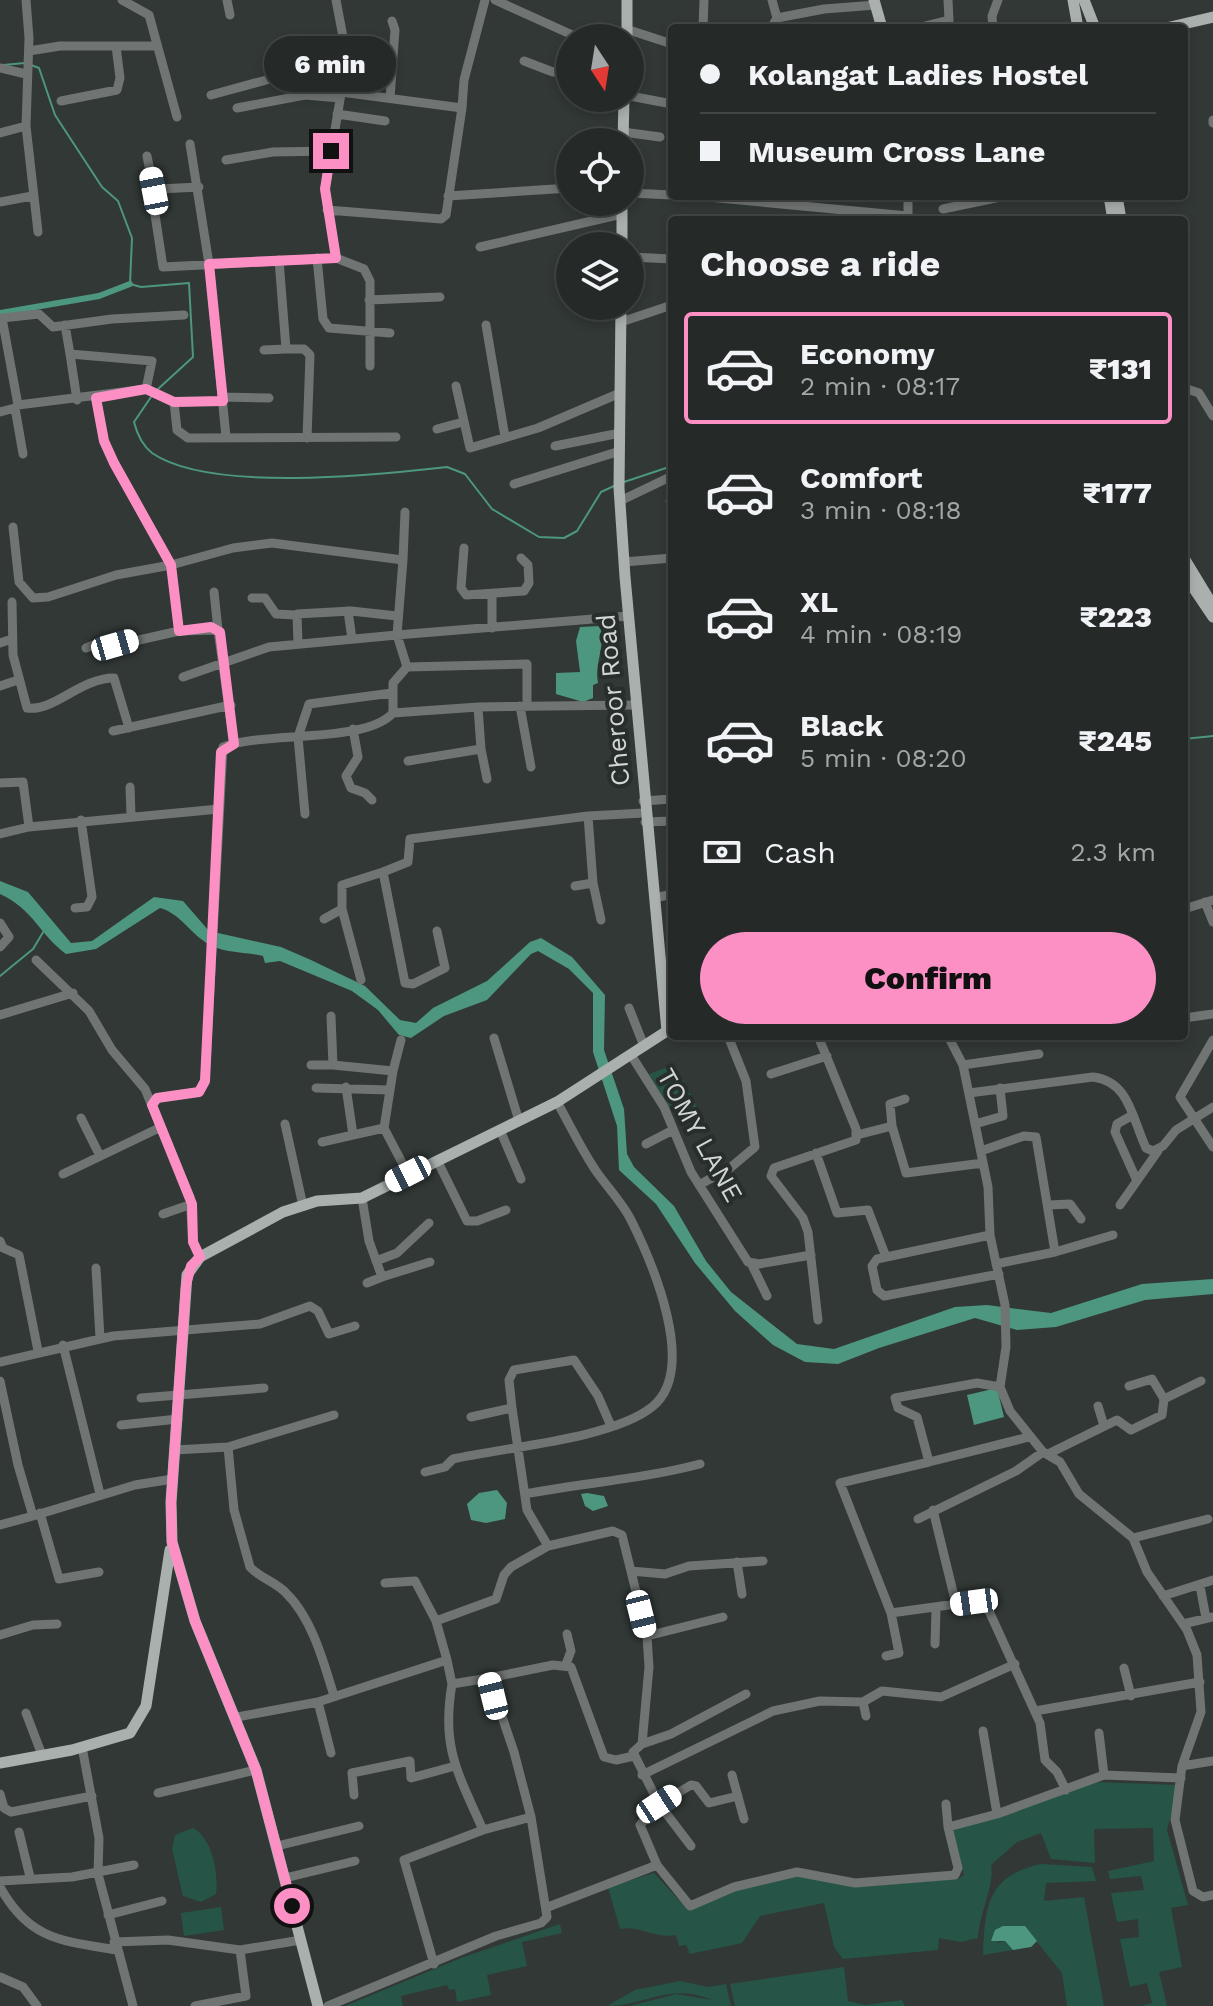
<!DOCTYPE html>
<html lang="en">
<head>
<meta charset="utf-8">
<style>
  :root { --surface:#252a28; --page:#2d3230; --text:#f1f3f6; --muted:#a3a7a8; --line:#424645; --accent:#fc8fc3 }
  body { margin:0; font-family:"Work Sans",sans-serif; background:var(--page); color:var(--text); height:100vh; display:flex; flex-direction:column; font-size:30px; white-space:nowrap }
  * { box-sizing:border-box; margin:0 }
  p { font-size:26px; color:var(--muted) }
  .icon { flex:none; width:44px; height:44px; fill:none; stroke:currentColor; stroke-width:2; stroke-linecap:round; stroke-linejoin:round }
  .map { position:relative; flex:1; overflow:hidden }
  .drawer { position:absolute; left:668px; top:216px; width:520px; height:824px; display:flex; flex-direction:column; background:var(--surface); border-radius:8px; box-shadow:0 4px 12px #0003,0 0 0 2px var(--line) }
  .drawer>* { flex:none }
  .guide { position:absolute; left:668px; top:24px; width:520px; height:176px; border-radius:8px; box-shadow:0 4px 12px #0003,0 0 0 2px var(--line); display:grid; align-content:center; height:176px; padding:0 32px; background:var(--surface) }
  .needle { width:52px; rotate:168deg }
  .controls { position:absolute; left:556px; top:24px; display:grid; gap:16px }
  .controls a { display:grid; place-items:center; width:88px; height:88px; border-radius:50%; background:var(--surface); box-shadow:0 4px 12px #0003,0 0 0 2px var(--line); font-size:40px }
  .end { position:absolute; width:36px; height:36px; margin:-18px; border:10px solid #fc8fc3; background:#111; box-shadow:0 0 0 4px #111 }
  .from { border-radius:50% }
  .bubble { position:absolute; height:56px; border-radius:28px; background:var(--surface); box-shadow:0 4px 12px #0003,0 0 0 2px var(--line); font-size:26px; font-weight:800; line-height:56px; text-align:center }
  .car { position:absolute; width:24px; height:48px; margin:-24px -12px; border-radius:10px; box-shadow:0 0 6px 2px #0007; background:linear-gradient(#fff 24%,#345 0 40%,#fff 0 76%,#345 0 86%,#fff 0) }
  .guide b { display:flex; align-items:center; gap:28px; height:76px; font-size:30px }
  .guide b+b { border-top:2px solid var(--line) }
  .guide i { width:20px; height:20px; background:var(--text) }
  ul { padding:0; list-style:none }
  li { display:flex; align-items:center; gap:24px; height:112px; margin:0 16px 12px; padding:0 16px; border:4px solid transparent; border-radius:8px }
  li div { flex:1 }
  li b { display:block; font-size:30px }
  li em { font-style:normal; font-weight:800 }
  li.on { border-color:var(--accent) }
  li>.icon { width:72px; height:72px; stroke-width:1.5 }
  h2 { padding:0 32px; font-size:36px; line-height:96px }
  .pay { display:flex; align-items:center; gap:20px; height:88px; padding:0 32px; font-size:30px }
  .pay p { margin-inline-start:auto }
  .primary-button { display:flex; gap:16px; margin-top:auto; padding:16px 32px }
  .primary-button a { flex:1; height:92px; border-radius:48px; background:var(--accent); color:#111; font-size:32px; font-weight:800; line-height:92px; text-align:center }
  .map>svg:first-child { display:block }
</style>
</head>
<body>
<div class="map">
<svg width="1213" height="2006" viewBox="0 0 1213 2006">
  <rect width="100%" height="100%" fill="#313835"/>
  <path fill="#265547" d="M675,1064L700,1113L679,1122L649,1074Z
    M1094,1782L1179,1785L1167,1830L1188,1905L1171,1908L1182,1967L1159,1972L1167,2006H1141L1152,2003L1147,1983L1130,1987L1120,1939L1139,1937L1138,1919L1117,1922L1111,1893L1144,1890L1141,1876L1110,1879L1108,1871L1154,1861L1153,1828L1094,1829L1095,1863L1051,1859L1041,1833L1017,1842L991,1865C995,1885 979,1914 978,1938L961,1942L939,1938L938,1950L843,1959L834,1947L824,1903L760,1916L742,1943L690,1954L686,1945L679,1946L676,1935C654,1939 640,1925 620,1929L608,1887L654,1873L688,1910L738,1890L797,1874L856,1887L958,1879L964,1875L950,1832L952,1828Z
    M193,1828C212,1838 219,1873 216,1894L201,1902L183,1896L172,1849L175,1835Z
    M1041,1864L1092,1867L1096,1881L1046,1883L1044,1901L1084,1897L1104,2006H1067L1062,1973L1024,1926L996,1943L1005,1941L1013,1950L983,1955C985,1906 987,1876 1041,1864Z
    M221,1907L224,1930L184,1936L181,1913Z
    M560,1924L562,1933L522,1942L527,1966L487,1975L491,1995L457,2002L455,1989L449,1990L447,1985L401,1996L403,2006H345L461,1958Z
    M844,1967L848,2001L865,2005L902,2000L905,2006H735L730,1984Z
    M680,1981L708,1987L726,1984L731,2006H630L676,1994L712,2000C669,1982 646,2006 607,2006L635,1990Z"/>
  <path fill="#4d967f" d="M600,626C606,647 594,663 598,683L593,685V698L583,702L556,694V673L580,672L576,641L580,627Z
    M0,881L28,892L71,943L92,941L154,897L183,901L209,931L281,947L311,960L365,986L400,1020L416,1023L433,1008L487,981L530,942L541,938L572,957L605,995L604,1050L624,1109L627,1154L634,1167L674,1206L706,1261L731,1292L797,1344L834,1349L955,1307L987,1305L1051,1313L1142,1284L1213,1279V1294L1145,1300L1056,1327L1017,1330L975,1318L879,1348L838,1364L805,1362L773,1345L735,1311L695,1263L656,1204L619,1170L617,1126L593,1052V993L569,969L538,951L531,954L487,1000L444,1016L411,1038L399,1035L378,1010L352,991L280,961L265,963L263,956C241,951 219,954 201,939C187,928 178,913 160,908L96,949L66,954C39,934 34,910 0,894Z
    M997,1388L1004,1417L974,1425L967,1395Z
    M497,1490L507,1503L505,1519L486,1523L471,1520L467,1504L479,1493Z
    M587,1493L604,1496L608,1506L593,1511L585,1506L581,1494Z
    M1003,1926H1025L1037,1941L1031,1947L1013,1950L1005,1941H991L995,1930Z"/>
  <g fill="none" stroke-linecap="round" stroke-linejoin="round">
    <path stroke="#4d967f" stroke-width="2" d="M3,65L25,63
      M31,65L39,68L55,115L102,187L118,201L132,238L130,284L141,287L189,283L193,357L158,389
      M151,397L134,422C137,434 142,445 152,453C210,493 377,475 447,467L465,474L492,509L539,537L564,538L577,531L601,492L614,486
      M624,482L672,466
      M1184,739L1213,736
      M0,976L33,949L45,929"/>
    <path stroke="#4d967f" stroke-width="6" d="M0,313L99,296L130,284"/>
    <path stroke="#707472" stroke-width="9" d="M26,0L29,38L26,126L38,232
      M122,0L149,15L177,117
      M227,0L230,15
      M495,0L579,38
      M772,0L777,18
      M703,28L704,0
      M771,28L777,18L824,9L876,5
      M917,28L949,20L948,0
      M993,28L992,16L998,0
      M629,30L672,44
      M29,51L60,46H157
      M524,61L553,72L560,71L570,42
      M0,68L26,74
      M211,95L347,58
      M630,96L672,104
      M390,98L395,30L392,21
      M61,101L117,90L120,78L116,46
      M237,108L305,95L340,98
      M462,108L464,80L485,0
      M337,114L385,121
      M1213,120V123
      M623,132L660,137
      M0,133L26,126
      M190,144L209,264L226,437
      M147,156L154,191
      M226,160L273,152L331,151
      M199,187L159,189L152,195L163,267L336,258L364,269L370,281V366
      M630,193L672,195
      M448,196L570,188
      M697,196L908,216
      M908,196V220
      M0,202L32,196
      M943,209L1005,196
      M327,210L441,219L446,215L462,108L341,92
      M480,247L622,214
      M630,257L672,259
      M317,258L323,319L329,328L390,333
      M336,258L325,189L347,58L336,0
      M369,300L440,297
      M621,322L672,305
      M65,325L70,354
      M486,325L505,437
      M286,349H304L310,355L307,438
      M264,350L286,349L279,260
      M456,386L470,448L538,428L620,393
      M1184,388L1199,393L1213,416
      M223,397L269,398
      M96,398L104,441L114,463L171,565L179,631
      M77,400L70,354L152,361L146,389
      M174,402L223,401
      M18,405L2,318L39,314L53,327L112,319L184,315
      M0,412L15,408
      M437,429L463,422
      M555,446L620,433
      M23,454L15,408L18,405L146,389L174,402L177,430L188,438L396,437
      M514,484L620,451
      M620,501L672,476
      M670,501H672
      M13,527L19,582L33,598L48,597L116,575L171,565L233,548L272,543L403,560L397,635L629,616
      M464,548L461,588L466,595L524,591L529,583L528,565L521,558
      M403,560L405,512
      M624,562L672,558
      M214,592L218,630
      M492,595V628
      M252,598H265L276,614L295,615
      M12,602L13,655L27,708C54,712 80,678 114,678L129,728
      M348,611L352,639
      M0,643L12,639
      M298,644L297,614L351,611L397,616
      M86,648L96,644L108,647L179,631L218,630L234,744
      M407,667L527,664V706
      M183,677L269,647L397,635L407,667L393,683V713
      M0,686L18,680
      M520,706L531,767
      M353,729L358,757L346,776L351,788L365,793L372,800
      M113,731L231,705
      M481,749L487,779
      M408,761L481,749L478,707
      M0,783L23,782L29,827L219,809
      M130,787L131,815
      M643,801L672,799
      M305,814L298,737L309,704L392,693
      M645,822L672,821
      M0,834L29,827
      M593,883L601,920
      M575,886L593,883L588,816
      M655,898L672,894
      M1205,902L1213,922
      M75,908L87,907L92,897L81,820
      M342,909L361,980
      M1184,909L1213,900
      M324,919L342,909V885L383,872
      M0,923L9,937L0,947
      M437,931L445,968L413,984L405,983L383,872L408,862L410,839L588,816L644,813
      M36,960L89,1011L112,1050L145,1089L190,1197L193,1242L200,1257
      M629,1008L644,1046
      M0,1015L73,993
      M331,1016L333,1065L393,1071L384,1128L408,1174
      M1184,1018L1213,1014
      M818,1036L856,1129V1140L774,1168L771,1176L803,1218L808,1232L818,1320
      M948,1036L963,1065L988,1187L990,1235L1005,1305L1006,1347L1000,1387L1010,1411L1043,1452L1060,1462L1079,1494L1133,1538L1147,1572L1187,1630L1197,1655L1201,1712L1182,1766L1175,1820L1193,1891L1203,1897L1213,1895
      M494,1038L519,1121
      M1213,1040L1180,1097L1213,1147
      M631,1055L664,1107L691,1172L748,1262L759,1264L811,1255
      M311,1065H333
      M963,1065L1039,1054
      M393,1071L401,1040
      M771,1074L827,1056
      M346,1087L353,1135
      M316,1088L390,1090
      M969,1093L1093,1077C1129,1081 1132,1118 1146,1148L1153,1151L1163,1146L1176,1130L1213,1107
      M152,1105L157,1098L199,1092L205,1081L223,747C263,731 365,744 393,713L478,707L635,705
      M1131,1116L1117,1124L1115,1132L1137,1181
      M81,1118L100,1156
      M285,1124L303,1206
      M975,1124L1003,1116L1000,1088
      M892,1126L890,1104L905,1099
      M500,1130L521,1179
      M857,1135L892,1126L906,1173L983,1163
      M322,1142L384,1128
      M646,1144L673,1130
      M981,1151L1024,1136L1036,1137L1055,1252L996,1264
      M816,1153L837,1213L868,1210L886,1257
      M437,1160L467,1221H477L506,1210
      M63,1174L159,1128
      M699,1185L730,1168L755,1147L746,1081L728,1036
      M362,1198L369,1241L382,1277L367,1283
      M1049,1205L1070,1204L1081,1219
      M1120,1205L1158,1151
      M163,1214L192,1204
      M990,1235L877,1259L872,1266L877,1290L884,1296L999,1274
      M0,1241L3,1248L19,1255L38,1351
      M1055,1252L1113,1235
      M376,1261L397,1253L429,1223
      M752,1265L767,1296
      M96,1268L100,1338
      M382,1277L430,1262
      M63,1345L100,1494
      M0,1362L113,1336L260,1324L310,1306L318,1311L329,1334L355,1326
      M0,1381L18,1465L33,1516L0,1525
      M1129,1386L1152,1379L1164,1399L1201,1381
      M141,1398L264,1388
      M1098,1406L1104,1426
      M471,1417L512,1408L509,1380L514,1370L574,1360L598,1396L611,1426
      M121,1425L178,1419
      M228,1447L234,1510L250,1567C260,1578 276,1582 286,1593C312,1618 324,1663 334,1696
      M175,1450L228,1447L334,1415
      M1048,1454L1117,1420L1131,1430L1162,1415L1164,1399
      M929,1462L1029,1437
      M425,1472L445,1467L453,1459C505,1447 612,1439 652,1407C699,1370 652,1262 631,1220C622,1202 607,1187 596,1171C581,1149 570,1125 557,1102
      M525,1494C583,1483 643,1479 700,1464
      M40,1513L59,1579L99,1572
      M33,1516L135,1485L173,1479
      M918,1519L1016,1471L1043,1452
      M1133,1538L1208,1519
      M548,1546L613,1531L622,1535L647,1636L649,1667L642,1744L633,1752L659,1804L640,1825L657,1865
      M737,1562L742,1594
      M631,1571L665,1574L689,1566L763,1561
      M385,1583L415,1581L436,1621
      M1200,1586L1206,1618
      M1163,1596L1213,1580
      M956,1604L974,1602L989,1611L1040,1723L1045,1760L1057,1772L1066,1790
      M891,1613L840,1483L929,1462L917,1417L898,1408L895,1398L977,1383L1000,1387
      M1183,1624L1213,1617
      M0,1635L33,1625L57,1624
      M647,1636L723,1617
      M935,1644L936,1609
      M886,1656L899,1653L891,1613L956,1604L933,1510
      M566,1664L571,1651L567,1634
      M1124,1668L1131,1696
      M489,1678L553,1665L571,1667L604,1757L616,1760L634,1756
      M452,1684C441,1748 458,1773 483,1830
      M318,1702L331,1753
      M863,1702L882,1691L941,1697L1015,1664
      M1035,1711L1200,1682
      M26,1713L42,1755
      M237,1717L318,1702L447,1660L436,1621L496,1599L504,1575L511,1567L548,1546L527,1510L512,1408
      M983,1731L997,1814
      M1099,1733L1104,1775
      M642,1744L671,1734L746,1694
      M82,1747L99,1838L98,1874L133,2006
      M1182,1766L1213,1761
      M642,1775L773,1711L820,1701L863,1702L866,1716
      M732,1775L744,1819
      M158,1793L256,1770
      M0,1794L4,1808L11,1812L92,1796
      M354,1795L352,1773L410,1761L411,1778L455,1766
      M946,1804L948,1827
      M19,1832L30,1877
      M277,1846L359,1826
      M691,1846L659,1804L691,1785L696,1786L709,1803L738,1796
      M285,1878L355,1861
      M0,1881L72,1877L134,1865
      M0,1887C29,1940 62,1941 117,1950
      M548,1907L657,1865L690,1906L734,1887L797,1872L855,1883L955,1875L958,1868L948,1827L997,1814L1104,1775L1181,1778
      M108,1915L162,1901
      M114,1942L168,1940L240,1950
      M434,1964L404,1860L483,1830L531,1817
      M0,1977L23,1987L37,2006
      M195,2006L246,1996L240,1950L301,1940
      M328,2006L496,1936L541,1923L547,1917L531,1817L514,1752L489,1678L452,1684L447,1660"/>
    <path stroke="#a9b0ad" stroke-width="11" d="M627,0V38
      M874,0L882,28
      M1073,0L1078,28
      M1084,0L1095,28
      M1166,28L1213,17
      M623,142L624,98
      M1109,196L1113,220
      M1117,196L1121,220
      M622,246V202
      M1184,558L1213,606
      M1184,574L1213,617
      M0,1763L72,1750L130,1733L146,1706L170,1550
      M318,2006L256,1770L195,1621L172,1542L171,1502L187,1275L200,1257L283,1212L317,1201L362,1198L557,1102L667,1031L625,577L619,488L621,306"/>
  </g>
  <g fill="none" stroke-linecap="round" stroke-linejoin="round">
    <path stroke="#fc8fc3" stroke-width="10" d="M292,1906L256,1770L195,1621L172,1542L171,1502L186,1285L191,1266L200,1257L193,1242L192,1204L152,1105L157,1098L199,1092L205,1081L221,752L234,744L220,632L211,627L179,631L171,565L114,463L104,441L96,398L146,389L174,402L223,401L209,264L336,258L325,189L331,151"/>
  </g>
  <g text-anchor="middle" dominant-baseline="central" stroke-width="8" stroke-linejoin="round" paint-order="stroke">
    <g font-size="26" fill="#d2d7d5" stroke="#272e2b">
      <text transform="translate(613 700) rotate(-95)">Cheroor Road</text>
      <text transform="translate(700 1135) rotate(61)">TOMY LANE</text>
    </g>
  </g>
</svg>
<div class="controls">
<a><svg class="needle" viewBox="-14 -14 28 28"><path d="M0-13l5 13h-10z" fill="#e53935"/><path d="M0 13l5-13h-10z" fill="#a3a7a8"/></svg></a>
<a><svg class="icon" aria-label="locate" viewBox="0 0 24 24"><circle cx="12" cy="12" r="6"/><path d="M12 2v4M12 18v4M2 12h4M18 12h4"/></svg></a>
<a><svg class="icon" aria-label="layers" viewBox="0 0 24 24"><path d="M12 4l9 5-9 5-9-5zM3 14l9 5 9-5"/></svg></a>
</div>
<i class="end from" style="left:292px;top:1906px"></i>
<i class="end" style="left:331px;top:151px"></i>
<div class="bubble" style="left:264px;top:36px;width:132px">6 min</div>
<i class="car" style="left:154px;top:191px;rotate:349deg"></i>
<i class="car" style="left:115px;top:645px;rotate:74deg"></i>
<i class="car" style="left:408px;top:1174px;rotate:243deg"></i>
<i class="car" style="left:974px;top:1602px;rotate:262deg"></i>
<i class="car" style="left:641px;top:1614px;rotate:166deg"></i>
<i class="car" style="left:493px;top:1696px;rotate:346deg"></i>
<i class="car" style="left:659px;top:1804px;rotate:57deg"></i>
<div class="guide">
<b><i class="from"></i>Kolangat Ladies Hostel</b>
<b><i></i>Museum Cross Lane</b>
</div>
<section class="drawer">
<h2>Choose a ride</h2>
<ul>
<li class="on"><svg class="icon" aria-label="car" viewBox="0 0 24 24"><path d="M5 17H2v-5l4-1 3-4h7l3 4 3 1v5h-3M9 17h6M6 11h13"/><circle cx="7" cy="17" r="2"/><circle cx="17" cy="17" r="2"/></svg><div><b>Economy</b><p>2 min · 08:17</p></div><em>₹131</em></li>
<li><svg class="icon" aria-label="car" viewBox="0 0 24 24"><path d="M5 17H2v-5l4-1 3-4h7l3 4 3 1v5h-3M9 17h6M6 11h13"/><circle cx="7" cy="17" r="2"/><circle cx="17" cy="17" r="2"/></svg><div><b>Comfort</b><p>3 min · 08:18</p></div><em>₹177</em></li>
<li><svg class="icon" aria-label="car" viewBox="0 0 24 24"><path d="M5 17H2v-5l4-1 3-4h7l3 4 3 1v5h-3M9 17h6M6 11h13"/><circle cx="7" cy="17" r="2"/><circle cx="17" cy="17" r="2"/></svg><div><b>XL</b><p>4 min · 08:19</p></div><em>₹223</em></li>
<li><svg class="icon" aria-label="car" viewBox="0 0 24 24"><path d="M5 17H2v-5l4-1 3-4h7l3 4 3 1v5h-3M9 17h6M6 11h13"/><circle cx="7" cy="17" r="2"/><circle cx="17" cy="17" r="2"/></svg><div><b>Black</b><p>5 min · 08:20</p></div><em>₹245</em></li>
</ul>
<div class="pay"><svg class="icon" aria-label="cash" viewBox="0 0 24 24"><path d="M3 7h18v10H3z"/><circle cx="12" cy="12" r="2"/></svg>Cash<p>2.3 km</p></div>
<div class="primary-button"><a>Confirm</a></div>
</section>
</div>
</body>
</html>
